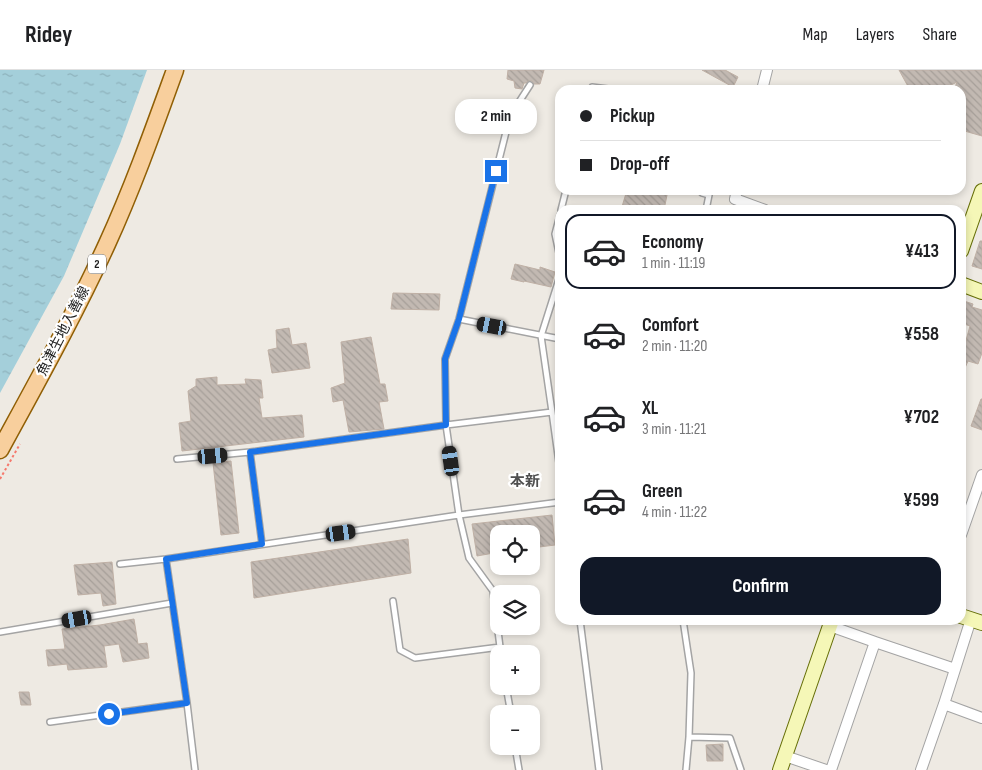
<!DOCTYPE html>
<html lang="en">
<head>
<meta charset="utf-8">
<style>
  :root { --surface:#fff; --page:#f2f2f2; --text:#202124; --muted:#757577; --line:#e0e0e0; --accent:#111827 }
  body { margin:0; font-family:"Sofia Sans Condensed","Noto Sans JP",sans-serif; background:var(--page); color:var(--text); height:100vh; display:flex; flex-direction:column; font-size:19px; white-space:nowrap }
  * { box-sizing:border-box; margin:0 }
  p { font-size:16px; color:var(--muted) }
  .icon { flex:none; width:28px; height:28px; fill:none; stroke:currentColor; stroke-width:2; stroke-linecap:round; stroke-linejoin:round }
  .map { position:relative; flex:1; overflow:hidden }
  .details { position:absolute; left:555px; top:135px; width:411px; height:420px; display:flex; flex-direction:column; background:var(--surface); border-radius:15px; box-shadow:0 2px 8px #0003 }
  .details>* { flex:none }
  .guide { position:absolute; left:555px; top:15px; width:411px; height:110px; border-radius:15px; box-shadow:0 2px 8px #0003; display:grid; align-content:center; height:110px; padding:0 25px; background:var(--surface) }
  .buttons { position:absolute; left:490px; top:455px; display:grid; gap:10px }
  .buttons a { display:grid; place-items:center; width:50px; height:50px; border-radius:10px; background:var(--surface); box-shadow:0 2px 8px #0003; font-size:25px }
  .end { position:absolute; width:22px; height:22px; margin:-11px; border:6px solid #1a73e8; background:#fff; box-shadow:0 0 0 2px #fff }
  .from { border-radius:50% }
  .bubble { position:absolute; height:35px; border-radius:15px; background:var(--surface); box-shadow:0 2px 8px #0003; font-size:16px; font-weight:700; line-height:35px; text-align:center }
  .car { position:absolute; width:15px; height:30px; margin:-15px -8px; border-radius:6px; box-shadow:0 0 4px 1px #0007; background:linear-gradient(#222 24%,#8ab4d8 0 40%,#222 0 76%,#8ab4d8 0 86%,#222 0) }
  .guide b { display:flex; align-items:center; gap:18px; height:48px; font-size:19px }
  .guide b+b { border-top:1px solid var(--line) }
  .guide i { width:12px; height:12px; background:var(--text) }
  ul { padding:9px 0 0; list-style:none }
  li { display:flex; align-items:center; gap:15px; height:75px; margin:0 10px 8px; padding:0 15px; border:2px solid transparent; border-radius:15px }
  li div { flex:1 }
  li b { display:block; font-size:19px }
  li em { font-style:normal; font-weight:700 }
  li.active { border-color:var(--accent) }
  li>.icon { width:45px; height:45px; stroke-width:1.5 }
  .primary-button { display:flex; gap:10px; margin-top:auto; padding:10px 25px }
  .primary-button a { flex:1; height:58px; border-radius:15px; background:var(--accent); color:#fff; font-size:20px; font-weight:700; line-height:58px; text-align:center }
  header { display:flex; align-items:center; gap:30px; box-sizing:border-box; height:70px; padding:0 25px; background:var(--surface); border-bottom:1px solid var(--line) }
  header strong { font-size:24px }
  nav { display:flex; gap:28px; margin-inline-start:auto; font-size:18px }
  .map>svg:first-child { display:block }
</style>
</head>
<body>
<header>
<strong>Ridey</strong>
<nav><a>Map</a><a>Layers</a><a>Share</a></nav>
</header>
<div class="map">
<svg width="982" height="700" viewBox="0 0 982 700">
  <defs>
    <pattern id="water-ripples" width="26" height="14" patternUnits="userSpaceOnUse" patternTransform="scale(1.25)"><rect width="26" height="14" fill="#a4cfda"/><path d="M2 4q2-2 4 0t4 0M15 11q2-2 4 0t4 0" fill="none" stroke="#8db1bb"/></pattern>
    <pattern id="building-back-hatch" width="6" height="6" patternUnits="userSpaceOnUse" patternTransform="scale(1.25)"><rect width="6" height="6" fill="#c2b9b2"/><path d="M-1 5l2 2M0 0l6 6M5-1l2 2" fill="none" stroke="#a69f99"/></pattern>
  </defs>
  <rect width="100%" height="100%" fill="#eeeae3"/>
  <path fill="url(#water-ripples)" d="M0,0H147L120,74L64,206L0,323Z"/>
  <path fill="url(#building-back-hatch)" stroke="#bfb0a5" d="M508,0H544L540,14H534L532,11H528L526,13H524L522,19L515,18L514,11L507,9Z
    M702,0H725L738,7L733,17Z
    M899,0H982V66L961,60V20H954L957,12L941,20H910Z
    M627,120H668L664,140H621Z
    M980,171H982V199L972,196Z
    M515,194L540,200V197L555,202L551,217L524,211V212L511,209Z
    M393,223L440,224L439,240L391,239Z
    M961,230L973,234L972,237L982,240V283L978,294L968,291L961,307V273L965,274L970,256L961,253Z
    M289,258L292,275L306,273L310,298L272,303L268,280L277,278L276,260Z
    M371,267L380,314H385L388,331L379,332L384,359L349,362L343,330L333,332L331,318L345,313L341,272Z
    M217,307V315L246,314L245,309L261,310L263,328H259L262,348L302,345L304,367L182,381L179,353L191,351L188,321L196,316V309Z
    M981,329H982V360L971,356Z
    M231,391L239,463L221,465L213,393Z
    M552,445L555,475L531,478V464H499V482L477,486L472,454Z
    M408,469L411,503L254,528L251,492Z
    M112,492L116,534L103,536L101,523L78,525L74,495Z
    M134,549L138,574L147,573L149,588L123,592L119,574L104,576L107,597L68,600L67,594L48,596L46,580L65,579L62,559L100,555Z
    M19,622H29L31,635H21Z
    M723,674V691H707L706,675Z"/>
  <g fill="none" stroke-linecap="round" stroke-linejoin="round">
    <defs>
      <path id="lane" d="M591,20L592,17L616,20
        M702,120V123L709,125L706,140
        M561,140L566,120
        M560,145L555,164L559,183L560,194
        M459,249L560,269
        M552,342L541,266L560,206
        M177,389L250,382
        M262,474L250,382L446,355L552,342L560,400
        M120,494L166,489
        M393,531L400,580L415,588L500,577L501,584
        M580,550L599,700
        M683,550L691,603L689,667L686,700
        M0,562L172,533
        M500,577L493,521L469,488L459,445L446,355L445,289L459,249L510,46L530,15
        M506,616L511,644
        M50,652L187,633
        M689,667L730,668L741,700
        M515,676L519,700
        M195,700L187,633L166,489L459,445L560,432"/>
      <path id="street" d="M762,20L767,0
        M737,120L735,129L765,140
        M961,465L982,405
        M830,556L875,572
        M944,634L982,648
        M785,686L826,700
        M831,700L875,572L955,599
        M921,700L944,634L971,549"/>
      <path id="secondary" d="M961,181L982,121
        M961,214L982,222
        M961,546L982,553
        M780,700L832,550"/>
      <path id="primary" d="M0,380C37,312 75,244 107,174C133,117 154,58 175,0"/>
    </defs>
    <use href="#lane" stroke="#a4a4a4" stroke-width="8"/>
    <use href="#street" stroke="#a4a4a4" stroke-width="12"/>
    <use href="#secondary" stroke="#666f08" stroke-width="16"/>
    <use href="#primary" stroke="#905f05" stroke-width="19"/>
    <path stroke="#f5786c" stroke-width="2" stroke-dasharray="2.5 2.5" stroke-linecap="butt" d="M0,409L20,374"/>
    <use href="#lane" stroke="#fff" stroke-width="5"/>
    <use href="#street" stroke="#fff" stroke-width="10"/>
    <use href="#secondary" stroke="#f5f7b7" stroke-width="14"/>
    <use href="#primary" stroke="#f8cf9d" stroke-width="16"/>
  </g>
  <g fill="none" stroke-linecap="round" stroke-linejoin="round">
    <path stroke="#1a73e8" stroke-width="6" d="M109,644L187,633L166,489L262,474L250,382L446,355L445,289L459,249L496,101"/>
  </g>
  <g text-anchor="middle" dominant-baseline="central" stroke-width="4.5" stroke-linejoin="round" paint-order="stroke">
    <rect fill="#fff" stroke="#616161" stroke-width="1" x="88" y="184.5" width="18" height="19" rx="4"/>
    <g font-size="12" font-weight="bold" fill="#1d1d1d">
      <text x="97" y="194">2</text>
    </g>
    <g font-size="14" fill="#1d1d1d" stroke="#fff">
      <text transform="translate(63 261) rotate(-63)">魚津生地入善線</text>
    </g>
    <g font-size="15" font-weight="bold" fill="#505050" stroke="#fff">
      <text x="525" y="411">本新</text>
    </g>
  </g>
</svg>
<div class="buttons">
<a><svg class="icon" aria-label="locate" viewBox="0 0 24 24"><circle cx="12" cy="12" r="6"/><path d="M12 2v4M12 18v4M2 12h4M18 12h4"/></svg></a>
<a><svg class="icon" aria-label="layers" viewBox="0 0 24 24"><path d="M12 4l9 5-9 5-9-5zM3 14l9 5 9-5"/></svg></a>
<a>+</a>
<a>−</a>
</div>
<i class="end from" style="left:109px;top:644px"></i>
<i class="end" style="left:496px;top:101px"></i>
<div class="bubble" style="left:455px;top:29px;width:82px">2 min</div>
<i class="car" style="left:492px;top:256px;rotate:281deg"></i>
<i class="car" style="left:213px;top:386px;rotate:85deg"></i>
<i class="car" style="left:451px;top:391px;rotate:352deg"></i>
<i class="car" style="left:341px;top:463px;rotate:82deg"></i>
<i class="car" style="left:77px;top:549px;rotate:260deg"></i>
<div class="guide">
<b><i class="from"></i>Pickup</b>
<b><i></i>Drop-off</b>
</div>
<section class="details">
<ul>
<li class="active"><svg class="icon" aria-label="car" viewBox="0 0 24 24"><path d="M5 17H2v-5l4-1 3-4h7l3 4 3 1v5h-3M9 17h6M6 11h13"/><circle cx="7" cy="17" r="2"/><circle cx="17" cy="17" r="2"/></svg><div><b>Economy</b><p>1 min · 11:19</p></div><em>¥413</em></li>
<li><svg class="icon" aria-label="car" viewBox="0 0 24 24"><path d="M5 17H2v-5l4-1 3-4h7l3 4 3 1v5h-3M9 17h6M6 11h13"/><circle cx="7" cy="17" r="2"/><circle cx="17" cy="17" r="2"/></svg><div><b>Comfort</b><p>2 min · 11:20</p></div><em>¥558</em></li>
<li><svg class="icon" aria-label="car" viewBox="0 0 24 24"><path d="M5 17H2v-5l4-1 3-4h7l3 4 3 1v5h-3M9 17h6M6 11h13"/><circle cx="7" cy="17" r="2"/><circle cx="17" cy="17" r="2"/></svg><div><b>XL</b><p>3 min · 11:21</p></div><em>¥702</em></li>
<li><svg class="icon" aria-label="car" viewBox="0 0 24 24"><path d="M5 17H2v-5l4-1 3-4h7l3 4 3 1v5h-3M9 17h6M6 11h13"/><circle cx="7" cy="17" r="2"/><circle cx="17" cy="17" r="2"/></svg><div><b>Green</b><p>4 min · 11:22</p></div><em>¥599</em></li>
</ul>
<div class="primary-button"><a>Confirm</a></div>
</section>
</div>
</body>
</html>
